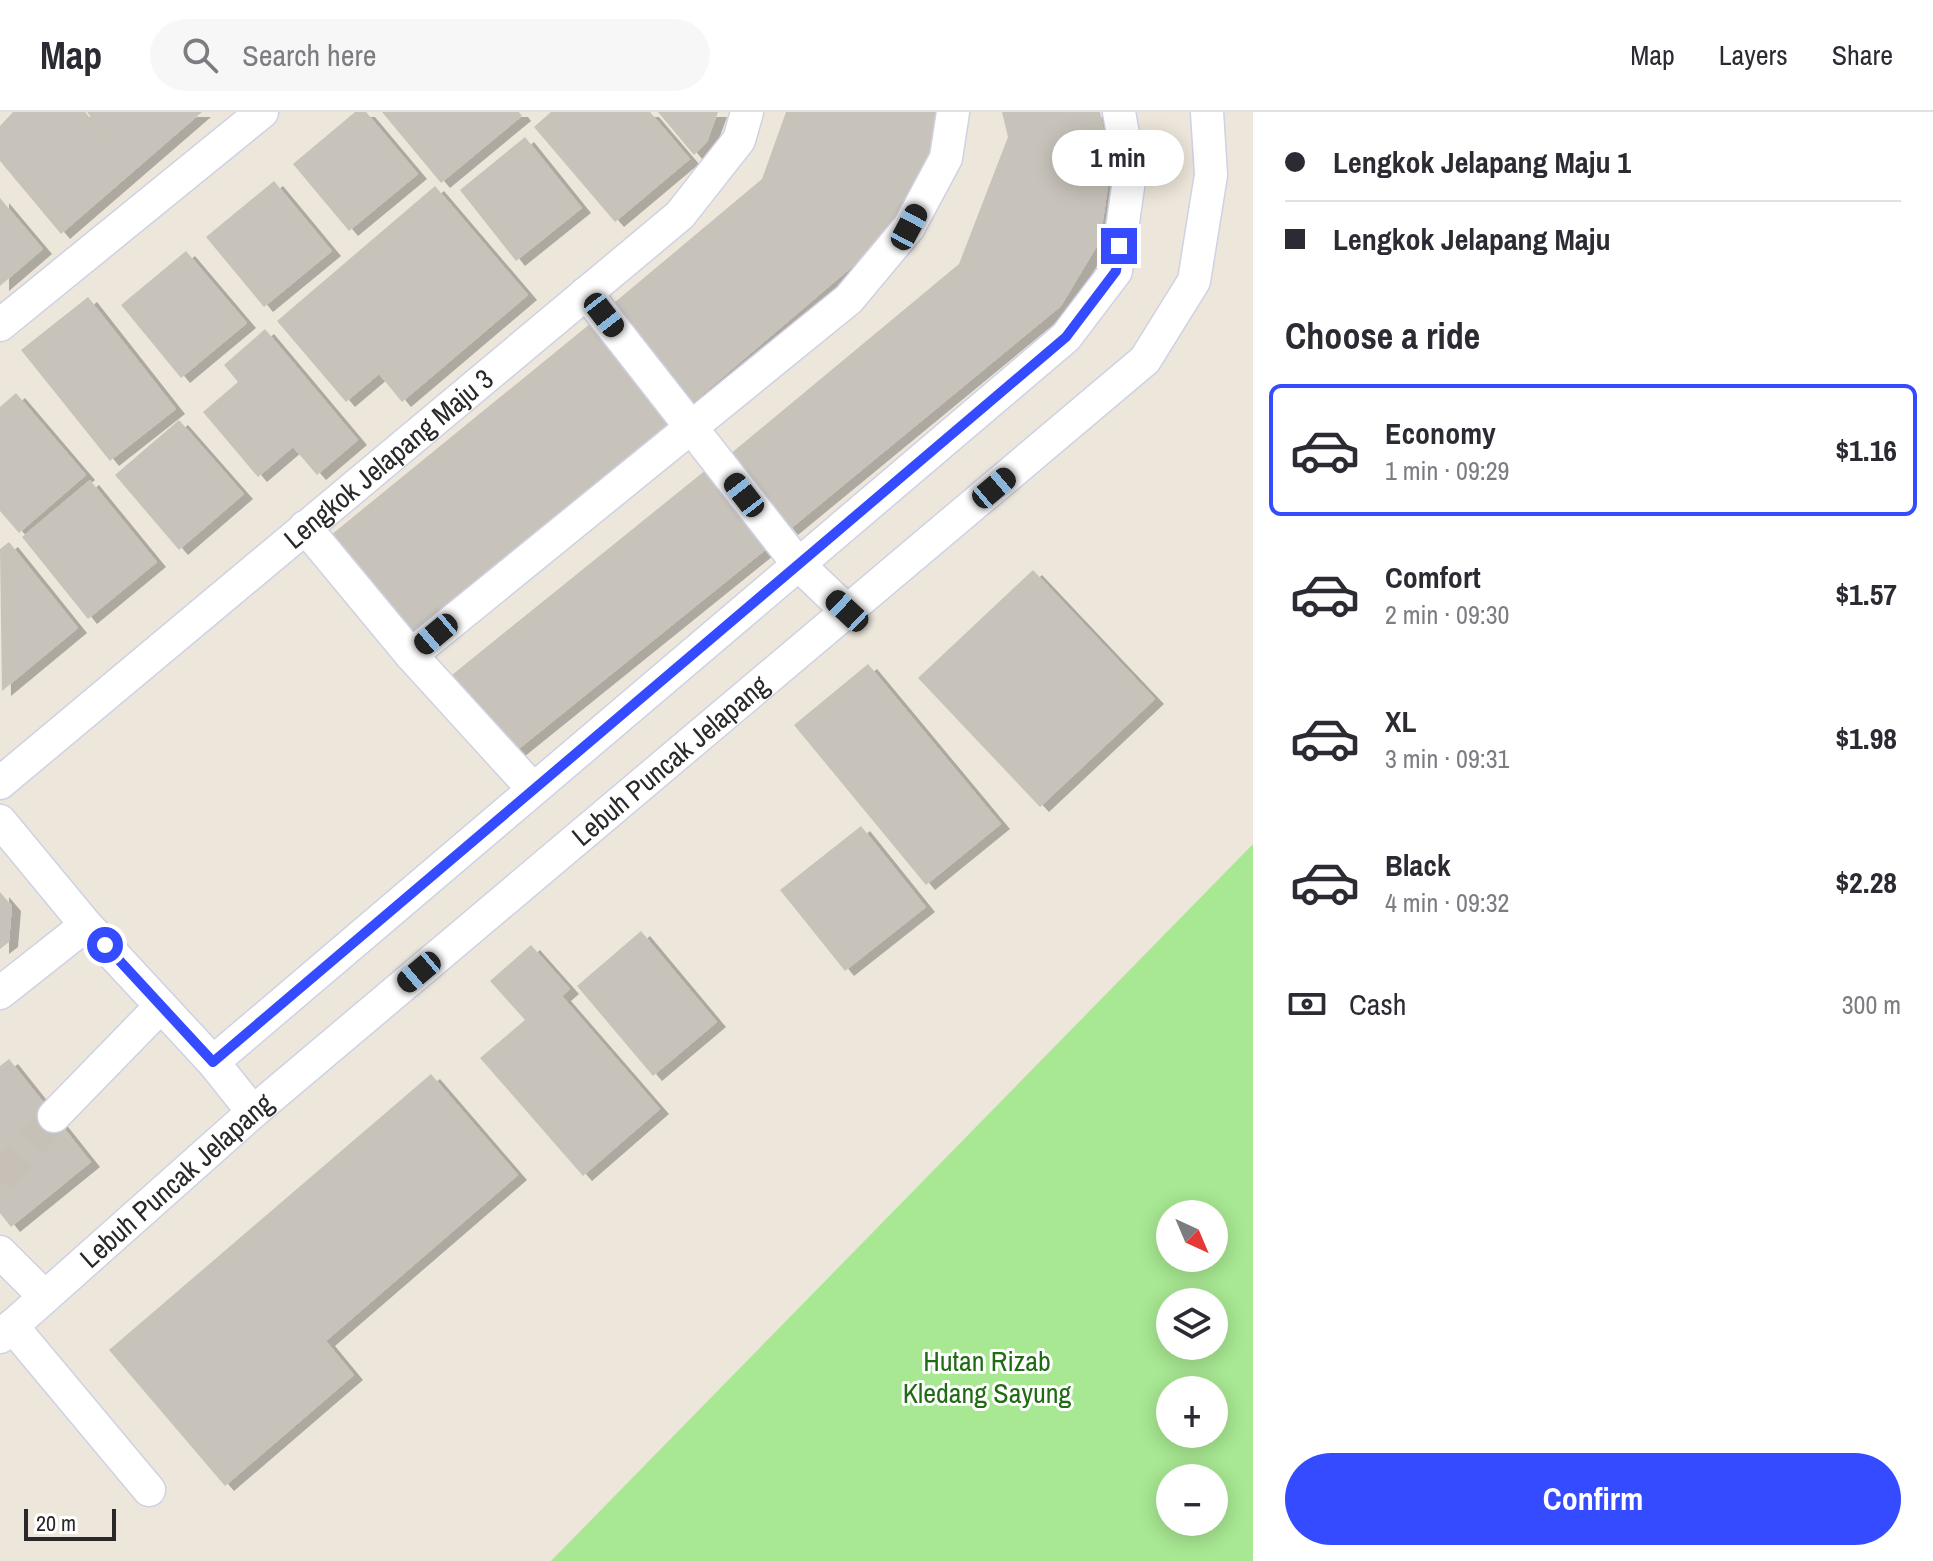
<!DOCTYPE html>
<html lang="en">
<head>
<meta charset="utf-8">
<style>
  :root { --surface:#fff; --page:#f7f7f7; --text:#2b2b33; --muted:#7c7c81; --line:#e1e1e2; --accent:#344bff }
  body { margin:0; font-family:"Archivo Narrow",sans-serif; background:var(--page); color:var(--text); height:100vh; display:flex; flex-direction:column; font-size:30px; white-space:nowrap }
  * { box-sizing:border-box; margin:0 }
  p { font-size:26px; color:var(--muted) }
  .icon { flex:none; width:44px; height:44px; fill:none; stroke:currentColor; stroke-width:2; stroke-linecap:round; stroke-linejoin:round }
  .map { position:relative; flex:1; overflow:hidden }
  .drawer { display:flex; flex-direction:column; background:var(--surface); width:680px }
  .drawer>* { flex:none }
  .guide { display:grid; align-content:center; height:176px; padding:0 32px; background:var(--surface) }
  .needle { width:52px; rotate:136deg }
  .buttons { position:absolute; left:1156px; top:1088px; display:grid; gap:16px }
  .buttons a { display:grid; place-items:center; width:72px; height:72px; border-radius:50%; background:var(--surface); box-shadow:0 4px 20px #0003; font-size:40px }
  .scale { position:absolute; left:24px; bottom:20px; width:92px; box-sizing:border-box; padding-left:8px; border:4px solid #292929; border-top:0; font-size:22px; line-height:28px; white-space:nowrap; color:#292929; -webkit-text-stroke:6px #fff; paint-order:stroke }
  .end { position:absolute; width:36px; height:36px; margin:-18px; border:10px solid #344bff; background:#fff; box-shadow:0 0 0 4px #fff }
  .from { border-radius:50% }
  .bubble { position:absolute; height:56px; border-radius:28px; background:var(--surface); box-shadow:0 4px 20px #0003; font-size:26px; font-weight:800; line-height:56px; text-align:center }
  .car { position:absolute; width:24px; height:48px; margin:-24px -12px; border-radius:10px; box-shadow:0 0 6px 2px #0007; background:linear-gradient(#222 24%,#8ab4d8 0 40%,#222 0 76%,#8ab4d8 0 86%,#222 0) }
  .guide b { display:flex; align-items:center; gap:28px; height:76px; font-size:30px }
  .guide b+b { border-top:2px solid var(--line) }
  .guide i { width:20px; height:20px; background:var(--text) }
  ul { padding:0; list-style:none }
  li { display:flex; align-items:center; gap:24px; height:132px; margin:0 16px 12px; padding:0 16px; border:4px solid transparent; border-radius:12px }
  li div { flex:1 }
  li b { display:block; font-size:30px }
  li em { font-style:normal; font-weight:800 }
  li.current { border-color:var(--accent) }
  li>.icon { width:72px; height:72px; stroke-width:1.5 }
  h2 { padding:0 32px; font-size:36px; line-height:96px }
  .pay { display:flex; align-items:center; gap:20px; height:88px; padding:0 32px; font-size:30px }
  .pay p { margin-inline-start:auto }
  .cta { display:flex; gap:16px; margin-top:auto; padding:16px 32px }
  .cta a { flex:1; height:92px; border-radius:48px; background:var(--accent); color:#fff; font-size:32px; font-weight:800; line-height:92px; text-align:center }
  header { display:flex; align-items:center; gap:48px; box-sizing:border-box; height:112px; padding:0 40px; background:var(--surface); border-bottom:2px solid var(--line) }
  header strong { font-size:38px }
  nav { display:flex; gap:44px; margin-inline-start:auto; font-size:28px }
  .search { width:560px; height:72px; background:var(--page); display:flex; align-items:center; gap:20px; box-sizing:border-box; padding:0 28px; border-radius:44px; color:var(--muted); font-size:30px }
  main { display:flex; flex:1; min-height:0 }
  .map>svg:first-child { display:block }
</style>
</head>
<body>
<header>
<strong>Map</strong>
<div class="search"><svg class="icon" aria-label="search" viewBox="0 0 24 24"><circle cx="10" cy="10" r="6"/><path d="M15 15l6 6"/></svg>Search here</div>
<nav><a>Map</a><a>Layers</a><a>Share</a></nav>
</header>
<main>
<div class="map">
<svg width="1253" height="1449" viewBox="0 0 1253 1449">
  <defs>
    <filter id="shadow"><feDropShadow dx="9" dy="5" stdDeviation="0" flood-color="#0004"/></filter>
  </defs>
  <rect width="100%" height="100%" fill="#ede6da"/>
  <path fill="#a8e892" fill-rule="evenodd" d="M1253,732V1449H551ZM1170,1102H1214V1146H1170ZM1170,1190H1214V1234H1170ZM1170,1278H1214V1322H1170ZM1170,1366H1214V1410H1170Z"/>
  <path fill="#c8c3ba" filter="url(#shadow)" d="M13,0H85L113,34L87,0H202L61,122L0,49V14Z
    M355,0H366L418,62L349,119L293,52Z
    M382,0H519L522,4L441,71Z
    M551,0H650L690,47L615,110L534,15Z
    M658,0H718L707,30L694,43Z
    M786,0H937L940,15L907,108L690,293L608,196L762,67Z
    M1002,0H1100L1111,54L1100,129L1061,194L789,418L729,343L959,152L1008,25Z
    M525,25L582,96L516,149L460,78Z
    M274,69L332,139L264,195L206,125Z
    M435,74L528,183L402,290L379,262L346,290L277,209Z
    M0,86L43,137L0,174Z
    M186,139L247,211L181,266L121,193Z
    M88,185L176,297L110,349L21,238Z
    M596,207L676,306L412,522L331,423Z
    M265,217L358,328L317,363L293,335L258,365L203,300L238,270L224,253Z
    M16,281L86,363L19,421L0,399V295Z
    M179,308L244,382L179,438L115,363Z
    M712,353L774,431L510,644L447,567Z
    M90,368L157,450L88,507L22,425Z
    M9,430L78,516L2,579L0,437Z
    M1033,458L1155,587L1040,695L918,566Z
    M868,552L1001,712L926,773L794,613Z
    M861,714L926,795L845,859L780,778Z
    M0,780L12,794L9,830L0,837Z
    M641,819L717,910L653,964L577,874Z
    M531,833L570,877L562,884L660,997L583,1064L480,946L525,908L490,869Z
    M9,947L91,1050L11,1115L0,1101V954Z
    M431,962L518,1063L326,1229L354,1263L225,1374L109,1238Z"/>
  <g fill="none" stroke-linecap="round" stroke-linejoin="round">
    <path stroke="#c6c0b7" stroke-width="32" stroke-dasharray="32 16" stroke-linecap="butt" d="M0,1068L54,1004"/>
    <defs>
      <g id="minor">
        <path d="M586,181L798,452L847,499"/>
        <path d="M0,213L262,0"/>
        <path d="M305,415L411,543L533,677"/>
        <path d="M411,543L849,187L909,115L946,46L953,0"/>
        <path id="s1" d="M0,671L680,103L739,28L747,0"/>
        <path d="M0,709L86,813L213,950L253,1000"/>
        <path d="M0,881L86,813"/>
        <path d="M213,950L1066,225L1116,159L1130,61L1119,0"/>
        <path d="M54,1004L161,894"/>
        <path d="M0,1140L45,1185"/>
        <path d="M12,1214L149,1378"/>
        <path id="s2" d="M0,1225L253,1000L1145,248L1194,169L1211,63L1207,0"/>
      </g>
    </defs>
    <use href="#minor" stroke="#cfd1e4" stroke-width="35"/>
    <use href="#minor" stroke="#fff" stroke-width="32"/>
  </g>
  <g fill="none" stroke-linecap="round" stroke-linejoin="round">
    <path stroke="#344bff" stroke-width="10" d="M105,833L213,950L1066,225L1116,159L1119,134"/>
  </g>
  <g text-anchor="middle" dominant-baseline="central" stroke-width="6" stroke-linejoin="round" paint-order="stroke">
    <g font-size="28" fill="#292929" stroke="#fff">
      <text stroke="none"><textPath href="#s1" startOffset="506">Lengkok Jelapang Maju 3</textPath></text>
      <text stroke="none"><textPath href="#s2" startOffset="884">Lebuh Puncak Jelapang</textPath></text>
      <text stroke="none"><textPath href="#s2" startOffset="236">Lebuh Puncak Jelapang</textPath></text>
    </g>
    <g font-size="28" fill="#206b14" stroke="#fff">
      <text x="987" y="1249">Hutan Rizab<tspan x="987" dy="32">Kledang Sayung</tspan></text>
    </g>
  </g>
</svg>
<div class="buttons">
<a><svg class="needle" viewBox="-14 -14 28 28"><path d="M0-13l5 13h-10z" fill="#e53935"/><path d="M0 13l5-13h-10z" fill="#7c7c81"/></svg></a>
<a><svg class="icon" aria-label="layers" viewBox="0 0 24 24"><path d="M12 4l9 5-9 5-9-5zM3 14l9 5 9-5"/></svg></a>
<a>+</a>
<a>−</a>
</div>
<div class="scale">20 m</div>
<i class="end from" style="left:105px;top:833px"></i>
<i class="end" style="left:1119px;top:134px"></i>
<div class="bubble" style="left:1052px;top:18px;width:132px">1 min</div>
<i class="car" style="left:909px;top:115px;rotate:28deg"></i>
<i class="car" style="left:604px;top:203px;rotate:142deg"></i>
<i class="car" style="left:994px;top:376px;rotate:50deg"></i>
<i class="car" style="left:744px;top:383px;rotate:322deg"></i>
<i class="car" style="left:847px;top:499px;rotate:313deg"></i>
<i class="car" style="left:436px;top:522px;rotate:230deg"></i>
<i class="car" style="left:419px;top:860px;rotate:230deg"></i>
</div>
<section class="drawer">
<div class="guide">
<b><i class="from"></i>Lengkok Jelapang Maju 1</b>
<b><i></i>Lengkok Jelapang Maju</b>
</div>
<h2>Choose a ride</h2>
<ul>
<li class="current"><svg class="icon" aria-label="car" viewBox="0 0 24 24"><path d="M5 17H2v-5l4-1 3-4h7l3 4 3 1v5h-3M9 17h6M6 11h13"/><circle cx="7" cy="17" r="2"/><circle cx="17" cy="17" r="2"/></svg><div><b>Economy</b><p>1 min · 09:29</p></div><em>$1.16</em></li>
<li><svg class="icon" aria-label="car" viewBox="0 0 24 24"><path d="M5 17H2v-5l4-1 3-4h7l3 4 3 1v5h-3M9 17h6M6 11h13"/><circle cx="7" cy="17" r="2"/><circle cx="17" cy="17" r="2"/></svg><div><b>Comfort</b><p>2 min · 09:30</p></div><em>$1.57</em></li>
<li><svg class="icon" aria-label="car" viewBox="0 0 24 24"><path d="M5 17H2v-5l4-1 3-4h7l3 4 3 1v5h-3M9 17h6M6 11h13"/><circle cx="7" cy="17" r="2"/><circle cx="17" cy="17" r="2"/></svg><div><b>XL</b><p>3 min · 09:31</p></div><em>$1.98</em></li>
<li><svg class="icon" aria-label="car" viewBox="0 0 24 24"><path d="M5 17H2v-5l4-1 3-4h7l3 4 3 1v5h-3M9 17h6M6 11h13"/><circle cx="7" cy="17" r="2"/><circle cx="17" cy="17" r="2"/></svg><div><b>Black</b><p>4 min · 09:32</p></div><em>$2.28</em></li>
</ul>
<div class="pay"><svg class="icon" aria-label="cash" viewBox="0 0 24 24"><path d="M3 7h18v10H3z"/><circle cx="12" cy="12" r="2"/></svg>Cash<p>300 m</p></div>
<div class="cta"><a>Confirm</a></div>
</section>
</main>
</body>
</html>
